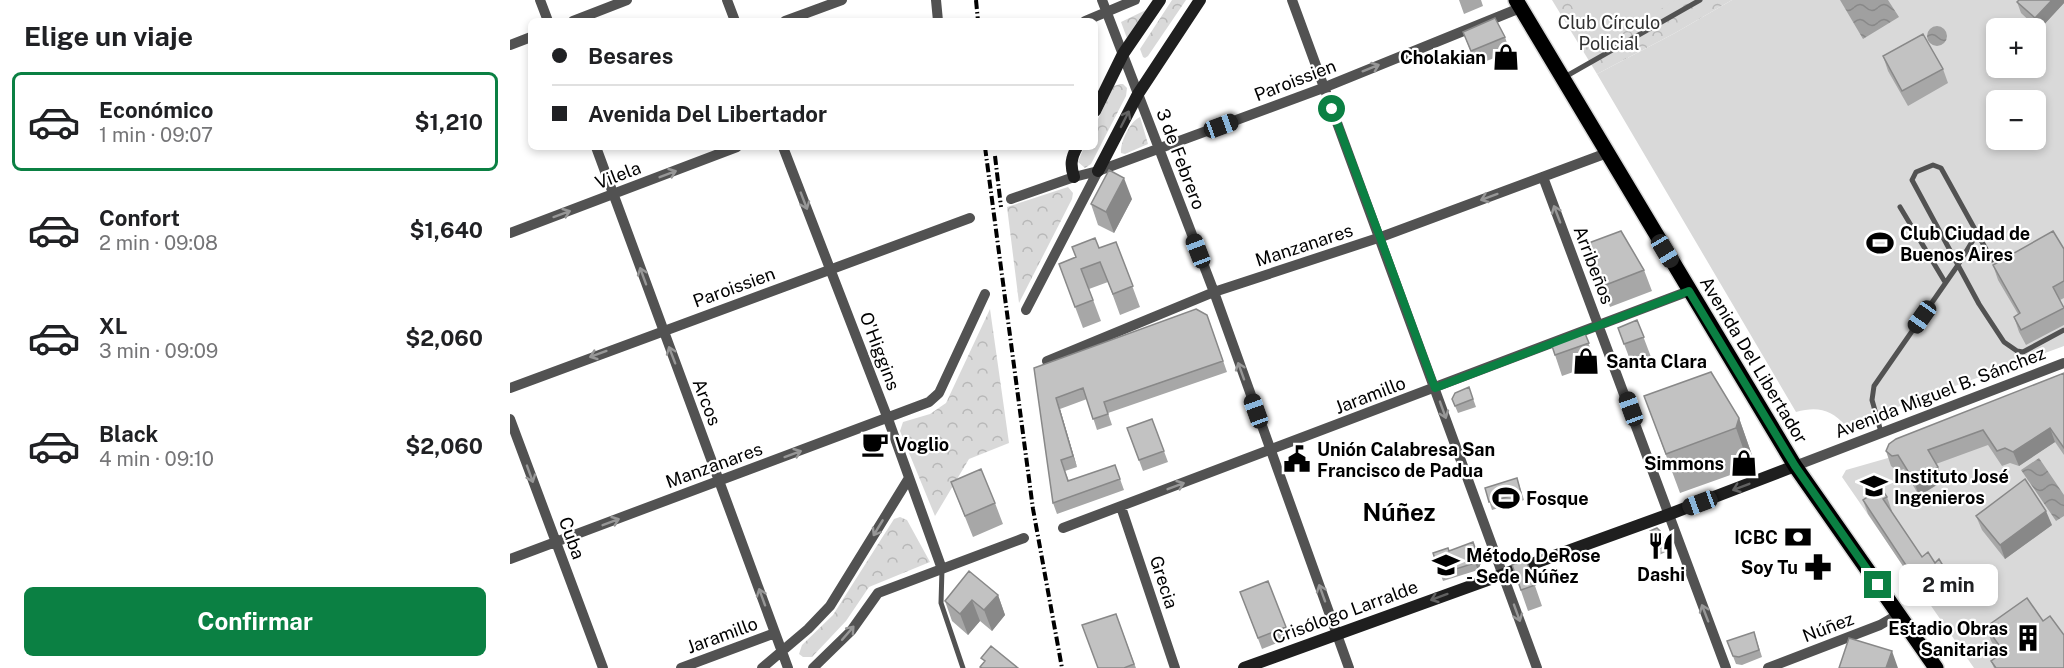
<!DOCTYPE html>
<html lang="es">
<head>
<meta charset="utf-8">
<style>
  :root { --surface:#fff; --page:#f6f6f6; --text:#202124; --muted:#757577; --line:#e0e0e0; --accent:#0b8043 }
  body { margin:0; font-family:"Public Sans",sans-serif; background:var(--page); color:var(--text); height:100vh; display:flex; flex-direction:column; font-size:22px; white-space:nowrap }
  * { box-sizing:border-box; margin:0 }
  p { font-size:20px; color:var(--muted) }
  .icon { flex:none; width:33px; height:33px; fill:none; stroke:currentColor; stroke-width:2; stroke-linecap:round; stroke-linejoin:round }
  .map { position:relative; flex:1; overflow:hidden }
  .details { display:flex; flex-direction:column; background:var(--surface); width:510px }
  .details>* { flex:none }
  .top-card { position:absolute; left:18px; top:18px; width:570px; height:132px; border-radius:9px; box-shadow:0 3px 9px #0003; display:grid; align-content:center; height:132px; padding:0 24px; background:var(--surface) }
  .fabs { position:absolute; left:1476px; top:18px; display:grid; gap:12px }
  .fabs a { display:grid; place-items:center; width:60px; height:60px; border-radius:9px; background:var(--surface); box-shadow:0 3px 9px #0003; font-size:30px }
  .end { position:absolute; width:27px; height:27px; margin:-14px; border:8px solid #0b8043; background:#fff; box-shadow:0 0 0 3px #fff }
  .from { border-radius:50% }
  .bubble { position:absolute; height:42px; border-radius:9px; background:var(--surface); box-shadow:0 3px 9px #0003; font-size:20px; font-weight:700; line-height:42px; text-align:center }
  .car { position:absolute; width:18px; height:36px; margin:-18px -9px; border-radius:8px; box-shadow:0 0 4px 2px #0007; background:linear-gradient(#222 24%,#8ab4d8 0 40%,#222 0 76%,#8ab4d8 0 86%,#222 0) }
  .top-card b { display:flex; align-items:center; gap:21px; height:57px; font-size:22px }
  .top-card b+b { border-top:2px solid var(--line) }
  .top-card i { width:15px; height:15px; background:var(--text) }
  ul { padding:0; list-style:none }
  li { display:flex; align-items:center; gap:18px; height:99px; margin:0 12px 9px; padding:0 12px; border:3px solid transparent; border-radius:9px }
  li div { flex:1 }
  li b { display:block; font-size:22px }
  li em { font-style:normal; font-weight:700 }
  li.selected { border-color:var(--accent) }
  li>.icon { width:54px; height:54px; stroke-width:1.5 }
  h2 { padding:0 24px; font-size:27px; line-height:72px }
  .cta { display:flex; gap:12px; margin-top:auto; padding:12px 24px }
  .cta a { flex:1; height:69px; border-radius:9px; background:var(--accent); color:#fff; font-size:24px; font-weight:700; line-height:69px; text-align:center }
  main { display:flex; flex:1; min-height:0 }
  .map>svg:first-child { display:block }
</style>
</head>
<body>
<main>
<section class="details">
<h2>Elige un viaje</h2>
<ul>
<li class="selected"><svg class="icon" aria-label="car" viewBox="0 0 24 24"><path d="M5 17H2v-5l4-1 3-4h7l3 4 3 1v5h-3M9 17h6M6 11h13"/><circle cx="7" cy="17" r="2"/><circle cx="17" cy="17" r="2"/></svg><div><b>Económico</b><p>1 min · 09:07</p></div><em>$1,210</em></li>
<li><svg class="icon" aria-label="car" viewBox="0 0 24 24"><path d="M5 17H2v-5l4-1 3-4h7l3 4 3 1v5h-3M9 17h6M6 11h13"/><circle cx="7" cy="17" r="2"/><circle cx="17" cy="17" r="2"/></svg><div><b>Confort</b><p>2 min · 09:08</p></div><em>$1,640</em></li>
<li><svg class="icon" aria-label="car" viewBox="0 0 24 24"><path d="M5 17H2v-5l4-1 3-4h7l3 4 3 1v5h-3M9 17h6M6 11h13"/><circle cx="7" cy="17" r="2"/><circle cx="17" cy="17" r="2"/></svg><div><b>XL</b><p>3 min · 09:09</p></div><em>$2,060</em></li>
<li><svg class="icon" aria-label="car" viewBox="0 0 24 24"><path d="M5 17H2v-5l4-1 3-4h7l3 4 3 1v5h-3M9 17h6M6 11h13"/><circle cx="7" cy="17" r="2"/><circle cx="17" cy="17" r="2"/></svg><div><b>Black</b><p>4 min · 09:10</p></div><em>$2,060</em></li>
</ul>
<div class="cta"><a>Confirmar</a></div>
</section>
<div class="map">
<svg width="1554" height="668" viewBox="0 0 1554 668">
  <defs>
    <pattern id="park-crowns" width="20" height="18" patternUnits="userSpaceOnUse" patternTransform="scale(1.5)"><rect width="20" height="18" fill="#d9d9d9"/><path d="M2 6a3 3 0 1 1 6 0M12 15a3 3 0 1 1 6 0" fill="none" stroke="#b8b8b8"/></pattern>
    <pattern id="water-waves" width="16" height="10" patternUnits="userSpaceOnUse" patternTransform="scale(1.5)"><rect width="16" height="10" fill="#a0a0a0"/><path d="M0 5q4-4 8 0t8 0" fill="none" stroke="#888"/></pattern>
  </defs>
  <rect width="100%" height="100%" fill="#fff"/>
  <path fill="url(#park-crowns)" d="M662,0H676L638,56L635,58L633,57L630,49Z
    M1042,0H1222L1165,33L1087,74Z
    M638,9L618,41L611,22Z
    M610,84H613L617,88L616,96L581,164L575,168L568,162L574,147H585V125L604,86Z
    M630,117L638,144L615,154L611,153C610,143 620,121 630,117Z
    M558,187L563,193L562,199L509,303L497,207Z
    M480,309L499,443L459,459L425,516L390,431L393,422L420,414L436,403Z
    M390,517L397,520L420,562L359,587L336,621L302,657H293L289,654L292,645L323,615L384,519Z"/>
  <path fill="#d9d9d9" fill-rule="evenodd" d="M1058,0H1166L1087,47Z
    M1222,0H1554V346L1336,426C1321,409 1307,406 1286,412L1087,74L1165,33ZM1486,28H1526V68H1486ZM1486,100H1526V140H1486Z
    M1554,389V668H1464L1332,477L1336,470L1392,454Z"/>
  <path fill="url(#water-waves)" d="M1330,0H1378L1389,17L1353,39Z
    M1417 36a10 10 0 1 1 20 0a10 10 0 1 1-20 0Z
    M1529,458L1554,495V516L1546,521L1511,470Z"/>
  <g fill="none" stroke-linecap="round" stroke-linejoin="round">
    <defs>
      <path id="primary" d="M1006,0L1285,466L1426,668"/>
    </defs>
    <use href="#primary" stroke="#dbdbdb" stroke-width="18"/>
    <path stroke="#525252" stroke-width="5" d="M1053,78L1190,0
      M1390,207L1435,282
      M1482,260L1431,168L1423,165L1406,172L1402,180L1469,304L1494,342L1507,351L1513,352L1554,330
      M1371,432L1362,400L1364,386L1448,265L1468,232
      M432,569L431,603L453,668"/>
    <path stroke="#525252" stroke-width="10" d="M30,0L38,21
      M217,0L225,21
      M426,0L428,21
      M592,0L704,292L839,668
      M782,0L1027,668
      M63,21L117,0
      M275,21L332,0
      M575,21L625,0
      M0,45L21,37
      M86,147L278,668
      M273,147L378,419L432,569
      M1033,177L1216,668
      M501,199L564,177L588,171L813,88L1010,8
      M0,233L227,147
      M516,310L588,171
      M537,361L704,292L871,237L1097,153
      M0,388L460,218
      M0,419L93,668
      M1285,466L1554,363
      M611,507L665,668
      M553,528L1179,291
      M0,559L419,402L429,393L475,294
      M171,668L265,633
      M252,668L298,629L320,606L399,478
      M303,668L341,631L368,593L514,538
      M1258,668L1370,625L1389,614"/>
    <path stroke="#1f1f1f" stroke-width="12" d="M585,111L613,54L650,0
      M588,171L628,94L690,0
      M564,177C560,165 561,158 567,147
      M734,668L1160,514L1285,466"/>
    <use href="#primary" stroke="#000" stroke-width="15"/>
    <path stroke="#000" stroke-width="4" stroke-dasharray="9 3 1.5 3" stroke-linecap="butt" d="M466,0L468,21
      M475,147L523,509L552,668
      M485,156L491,207"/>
  </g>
  <path fill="#a7a7a7" d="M949,0H971L973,6L954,14Z
    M1554,0V3L1529,30L1511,13L1507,2Z
    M953,32L995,37L1000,52L966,65Z
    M1373,56L1433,69L1438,83L1398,106L1378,71Z
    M622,199L604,233L588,225L581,204Z
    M606,242L630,307L610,315L598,282L579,289L591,321L573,328L549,264Z
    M1076,244L1134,270L1142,291L1100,307Z
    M1554,249V298L1550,300L1554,307V325L1516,345L1509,332L1504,317L1508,314L1488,280L1483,265Z
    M697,315L717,372L598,413L602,425L587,430L577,399L550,409L567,467L555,471L559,481L605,465L614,490L547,514L543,503L524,368Z
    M1127,320L1141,357L1122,365L1108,328Z
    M1074,331L1086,364L1052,376L1041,343Z
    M1554,373V455L1545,442L1509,466L1500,463L1492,466L1478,445L1426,464L1433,481L1409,496L1394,469L1387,471L1381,466L1376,451Z
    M959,387L966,407L948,413L942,399Z
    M1134,396L1229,418L1243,458L1240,468L1170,493Z
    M642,419L658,462L633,471L617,428Z
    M1007,478L1014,500L982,510L975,488Z
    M441,482L485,503L493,524L463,537Z
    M1377,497L1382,511L1381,512L1412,557L1441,583L1435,587L1438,594L1427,603L1423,597L1417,602L1358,514L1353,500Z
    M1466,516L1542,525L1495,559L1472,530Z
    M1140,531L1151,532L1158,551L1149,555Z
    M939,551L971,563L968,570L933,581L923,553Z
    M1016,560L1032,606L1018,611L1002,565Z
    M758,581L780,638L752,649L730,592Z
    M488,595L495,615L482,631L470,621L458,635L442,621L435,601Z
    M606,614L626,668H588Z
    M1476,627L1554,668H1484L1481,661L1490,654L1481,641Z
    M1244,632L1252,657L1232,665L1226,664L1217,641Z"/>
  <path fill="#888" d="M1542,0H1554V3L1529,30L1525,18Z
    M614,178L622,199L604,233L596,212Z
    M546,398L550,409L567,467L563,456Z
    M1229,418L1243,458L1240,468L1226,428Z
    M1540,428L1545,442L1509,466L1503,452Z
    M1428,467L1433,481L1409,496L1404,481Z
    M1536,511L1542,525L1495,559L1490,545Z
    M968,556L971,563L968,570L965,563Z
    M1435,569L1441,583L1435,587L1438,594L1427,603L1421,588L1428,573Z
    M1418,583L1423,597L1417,602L1411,588Z
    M488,595L495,615L482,631L474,610Z
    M462,600L470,621L458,635L450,614Z
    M1382,651L1388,668H1376Z"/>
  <path fill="#c2c2c2" stroke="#888" stroke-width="1.5" d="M1509,0H1542L1525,18L1507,2Z
    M985,18L995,37L961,51L953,32Z
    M1413,34L1433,69L1392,91L1373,56Z
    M599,170L614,178L596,212L581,204Z
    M1111,231L1134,270L1093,286L1076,244Z
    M1543,231L1554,249V281L1543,287L1554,308L1511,330L1504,317L1510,313L1483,265Z
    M585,238L589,248L606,242L623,286L603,294L590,262L571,269L583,300L565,307L549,264L566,257L562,247Z
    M686,309L697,315L713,361L594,402L598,414L583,419L573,388L546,398L563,456L551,460L558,481L605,465L610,479L543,503L524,368Z
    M1127,320L1134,337L1114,344L1108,328Z
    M1074,331L1079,343L1045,355L1041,343Z
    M1201,372L1229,418L1226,428L1156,454L1134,396Z
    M1554,373V448L1540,428L1503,452L1495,448L1487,451L1473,430L1418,450L1428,467L1404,481L1388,455L1382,456L1376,451L1379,444L1386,439Z
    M959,387L963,399L945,406L942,399L945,393Z
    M642,419L654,451L629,460L617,428Z
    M471,469L485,503L455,516L441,482Z
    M1007,478L1011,493L979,502L975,488Z
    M1515,479L1536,511L1490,545L1466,516Z
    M1371,488L1377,497L1373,499L1412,557L1418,552L1425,563L1429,559L1435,569L1428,573L1433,579L1421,588L1418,583L1411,588L1353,500Z
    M1147,528L1151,532L1155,544L1146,547L1140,531Z
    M963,542L968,556L965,563L930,574L923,553L938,548L939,551Z
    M1016,560L1025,585L1011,590L1002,565Z
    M459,571L488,595L474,610L462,600L450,614L435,601Z
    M758,581L776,627L748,638L730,592Z
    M1517,598L1533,621L1540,616L1554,635V668H1486L1481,661L1494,652L1476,627Z
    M606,614L624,664L614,668H588L572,625Z
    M1244,632L1249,650L1229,657L1223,656L1217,641Z
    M1339,638L1382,651L1376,668H1329Z
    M481,646L508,668H472L470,667L475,661L471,658Z"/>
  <defs><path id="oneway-shaft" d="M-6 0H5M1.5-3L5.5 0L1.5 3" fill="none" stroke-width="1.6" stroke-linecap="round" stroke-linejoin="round" transform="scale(1.5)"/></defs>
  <g stroke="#979797">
    <use href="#oneway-shaft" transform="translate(861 68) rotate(-22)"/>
    <use href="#oneway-shaft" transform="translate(158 174) rotate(-21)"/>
    <use href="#oneway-shaft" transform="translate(979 197) rotate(160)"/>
    <use href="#oneway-shaft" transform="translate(294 201) rotate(69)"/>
    <use href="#oneway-shaft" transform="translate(52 214) rotate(-20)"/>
    <use href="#oneway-shaft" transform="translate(1047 214) rotate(-111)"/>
    <use href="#oneway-shaft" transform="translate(133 276) rotate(-110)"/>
    <use href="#oneway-shaft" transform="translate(88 354) rotate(160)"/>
    <use href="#oneway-shaft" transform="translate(162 355) rotate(-111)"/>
    <use href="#oneway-shaft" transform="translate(731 371) rotate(-110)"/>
    <use href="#oneway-shaft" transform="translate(933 410) rotate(70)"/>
    <use href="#oneway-shaft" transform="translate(283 454) rotate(-20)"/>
    <use href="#oneway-shaft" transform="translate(20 474) rotate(70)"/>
    <use href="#oneway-shaft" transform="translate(666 486) rotate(-21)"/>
    <use href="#oneway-shaft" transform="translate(101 522) rotate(-21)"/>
    <use href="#oneway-shaft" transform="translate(368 528) rotate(121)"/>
    <use href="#oneway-shaft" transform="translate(812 593) rotate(-110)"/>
    <use href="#oneway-shaft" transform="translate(252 597) rotate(-110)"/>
    <use href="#oneway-shaft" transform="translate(1007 613) rotate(70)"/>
    <use href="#oneway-shaft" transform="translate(1195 613) rotate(-111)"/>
    <use href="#oneway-shaft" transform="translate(338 633) rotate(-49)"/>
  </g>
  <g stroke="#626262">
    <use href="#oneway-shaft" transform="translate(615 119) rotate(-63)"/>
    <use href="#oneway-shaft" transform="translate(1231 487) rotate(159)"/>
    <use href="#oneway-shaft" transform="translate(929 597) rotate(160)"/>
  </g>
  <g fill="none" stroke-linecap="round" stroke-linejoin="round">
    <path stroke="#0b8043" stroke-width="8" d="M822,109L870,237L925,388L1179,291L1285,466L1368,585"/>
  </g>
  <defs>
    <symbol id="shop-bare" viewBox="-9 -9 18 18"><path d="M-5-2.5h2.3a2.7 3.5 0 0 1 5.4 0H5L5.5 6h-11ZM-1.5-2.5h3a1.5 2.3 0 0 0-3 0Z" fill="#000" stroke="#fff" stroke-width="2.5" paint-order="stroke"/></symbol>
    <symbol id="stadium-bare" viewBox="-9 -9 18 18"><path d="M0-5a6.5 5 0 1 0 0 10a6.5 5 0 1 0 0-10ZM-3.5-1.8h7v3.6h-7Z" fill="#000" stroke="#fff" stroke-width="2.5" paint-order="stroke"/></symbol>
    <symbol id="cafe-bare" viewBox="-9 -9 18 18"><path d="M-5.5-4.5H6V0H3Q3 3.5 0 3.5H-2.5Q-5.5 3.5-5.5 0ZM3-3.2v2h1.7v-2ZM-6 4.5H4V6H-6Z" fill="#000" stroke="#fff" stroke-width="2.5" paint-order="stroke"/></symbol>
    <symbol id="civic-bare" viewBox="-9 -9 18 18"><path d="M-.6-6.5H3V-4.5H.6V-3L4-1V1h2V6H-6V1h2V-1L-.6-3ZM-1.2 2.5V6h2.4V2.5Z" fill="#000" stroke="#fff" stroke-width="2.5" paint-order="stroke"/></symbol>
    <symbol id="university-bare" viewBox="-9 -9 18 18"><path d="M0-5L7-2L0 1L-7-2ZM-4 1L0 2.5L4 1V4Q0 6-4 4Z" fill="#000" stroke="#fff" stroke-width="2.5" paint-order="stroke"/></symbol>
    <symbol id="bank-bare" viewBox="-9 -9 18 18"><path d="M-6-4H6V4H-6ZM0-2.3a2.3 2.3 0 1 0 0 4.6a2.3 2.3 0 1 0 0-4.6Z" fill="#000" stroke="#fff" stroke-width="2.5" paint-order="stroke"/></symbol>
    <symbol id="restaurant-bare" viewBox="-9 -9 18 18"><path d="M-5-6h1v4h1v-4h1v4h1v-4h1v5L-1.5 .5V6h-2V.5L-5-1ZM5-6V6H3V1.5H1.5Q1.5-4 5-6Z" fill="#000" stroke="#fff" stroke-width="2.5" paint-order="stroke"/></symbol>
    <symbol id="pharmacy-bare" viewBox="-9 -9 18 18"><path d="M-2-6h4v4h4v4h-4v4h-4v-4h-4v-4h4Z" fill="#000" stroke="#fff" stroke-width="2.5" paint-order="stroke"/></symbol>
    <symbol id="building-bare" viewBox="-9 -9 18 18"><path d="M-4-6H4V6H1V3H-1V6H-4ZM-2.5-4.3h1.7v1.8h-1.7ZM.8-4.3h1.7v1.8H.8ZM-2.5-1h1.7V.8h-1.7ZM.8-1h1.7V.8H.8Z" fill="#000" stroke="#fff" stroke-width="2.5" paint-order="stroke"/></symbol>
  </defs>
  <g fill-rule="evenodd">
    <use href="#shop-bare" x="977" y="38" width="38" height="38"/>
    <use href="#stadium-bare" x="1351" y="224" width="38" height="38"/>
    <use href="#shop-bare" x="1057" y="342" width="38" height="38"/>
    <use href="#cafe-bare" x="346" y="425" width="38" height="38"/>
    <use href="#civic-bare" x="768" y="440" width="38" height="38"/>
    <use href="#shop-bare" x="1215" y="444" width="38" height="38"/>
    <use href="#university-bare" x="1345" y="467" width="38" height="38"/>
    <use href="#stadium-bare" x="977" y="479" width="38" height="38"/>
    <use href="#bank-bare" x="1269" y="518" width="38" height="38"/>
    <use href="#restaurant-bare" x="1132" y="527" width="38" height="38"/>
    <use href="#university-bare" x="917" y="546" width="38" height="38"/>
    <use href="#pharmacy-bare" x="1289" y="548" width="38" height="38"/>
    <use href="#building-bare" x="1499" y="619" width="38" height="38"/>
  </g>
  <g text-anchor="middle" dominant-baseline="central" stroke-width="4.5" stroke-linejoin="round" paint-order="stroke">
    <g font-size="18" fill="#303030" stroke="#fff">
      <text x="1099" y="22">Club Círculo<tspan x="1099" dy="21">Policial</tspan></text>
    </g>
    <g font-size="18" font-weight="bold" fill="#000" stroke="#fff" text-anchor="start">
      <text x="976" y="57" text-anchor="end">Cholakian</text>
      <text x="1390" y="233">Club Ciudad de<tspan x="1390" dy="21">Buenos Aires</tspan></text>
      <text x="1096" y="361">Santa Clara</text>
      <text x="385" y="444">Voglio</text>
      <text x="807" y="449">Unión Calabresa San<tspan x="807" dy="21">Francisco de Padua</tspan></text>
      <text x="1214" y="463" text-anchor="end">Simmons</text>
      <text x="1384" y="476">Instituto José<tspan x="1384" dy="21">Ingenieros</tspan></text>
      <text x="1016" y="498">Fosque</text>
      <text x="1268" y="537" text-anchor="end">ICBC</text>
      <text x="956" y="555">Método DeRose<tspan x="956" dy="21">- Sede Núñez</tspan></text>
      <text x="1288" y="567" text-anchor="end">Soy Tu</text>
      <text x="1151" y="574" text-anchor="middle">Dashi</text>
      <text x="1498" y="628" text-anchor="end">Estadio Obras<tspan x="1498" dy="21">Sanitarias</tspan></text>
    </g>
    <g font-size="18" fill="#000" stroke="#fff">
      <text transform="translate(785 80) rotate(-21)">Paroissien</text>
      <text transform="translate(671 159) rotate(69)">3 de Febrero</text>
      <text transform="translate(108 175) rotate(-21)">Vilela</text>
      <text transform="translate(794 245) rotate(-18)">Manzanares</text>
      <text transform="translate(1084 265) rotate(69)">Arribeños</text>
      <text transform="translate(224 287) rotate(-20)">Paroissien</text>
      <text transform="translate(370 351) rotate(69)">O'Higgins</text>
      <text transform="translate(1244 360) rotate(59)">Avenida Del Libertador</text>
      <text transform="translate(1430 392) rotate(-21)">Avenida Miguel B. Sánchez</text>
      <text transform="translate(860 395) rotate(-21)">Jaramillo</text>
      <text transform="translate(197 402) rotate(69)">Arcos</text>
      <text transform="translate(204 465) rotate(-20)">Manzanares</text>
      <text transform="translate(62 538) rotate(70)">Cuba</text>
      <text transform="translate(654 582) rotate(72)">Grecia</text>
      <text transform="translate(835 612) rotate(-20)">Crisólogo Larralde</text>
      <text transform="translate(1318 627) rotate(-21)">Núñez</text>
      <text transform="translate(212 635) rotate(-20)">Jaramillo</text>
    </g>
    <g font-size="24" font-weight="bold" fill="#000" stroke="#fff">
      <text x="889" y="512">Núñez</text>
    </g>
  </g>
</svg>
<div class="fabs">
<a>+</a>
<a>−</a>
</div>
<i class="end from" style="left:822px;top:109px"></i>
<i class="end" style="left:1368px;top:585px"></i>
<div class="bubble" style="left:1389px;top:564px;width:99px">2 min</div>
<i class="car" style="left:711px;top:126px;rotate:70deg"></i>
<i class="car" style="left:688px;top:251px;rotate:339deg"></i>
<i class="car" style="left:1155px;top:251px;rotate:149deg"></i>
<i class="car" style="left:1412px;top:317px;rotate:215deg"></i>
<i class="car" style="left:1121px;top:409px;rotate:340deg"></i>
<i class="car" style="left:746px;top:411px;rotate:340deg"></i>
<i class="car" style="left:1190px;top:503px;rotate:250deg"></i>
<div class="top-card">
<b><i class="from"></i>Besares</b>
<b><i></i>Avenida Del Libertador</b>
</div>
</div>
</main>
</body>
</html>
